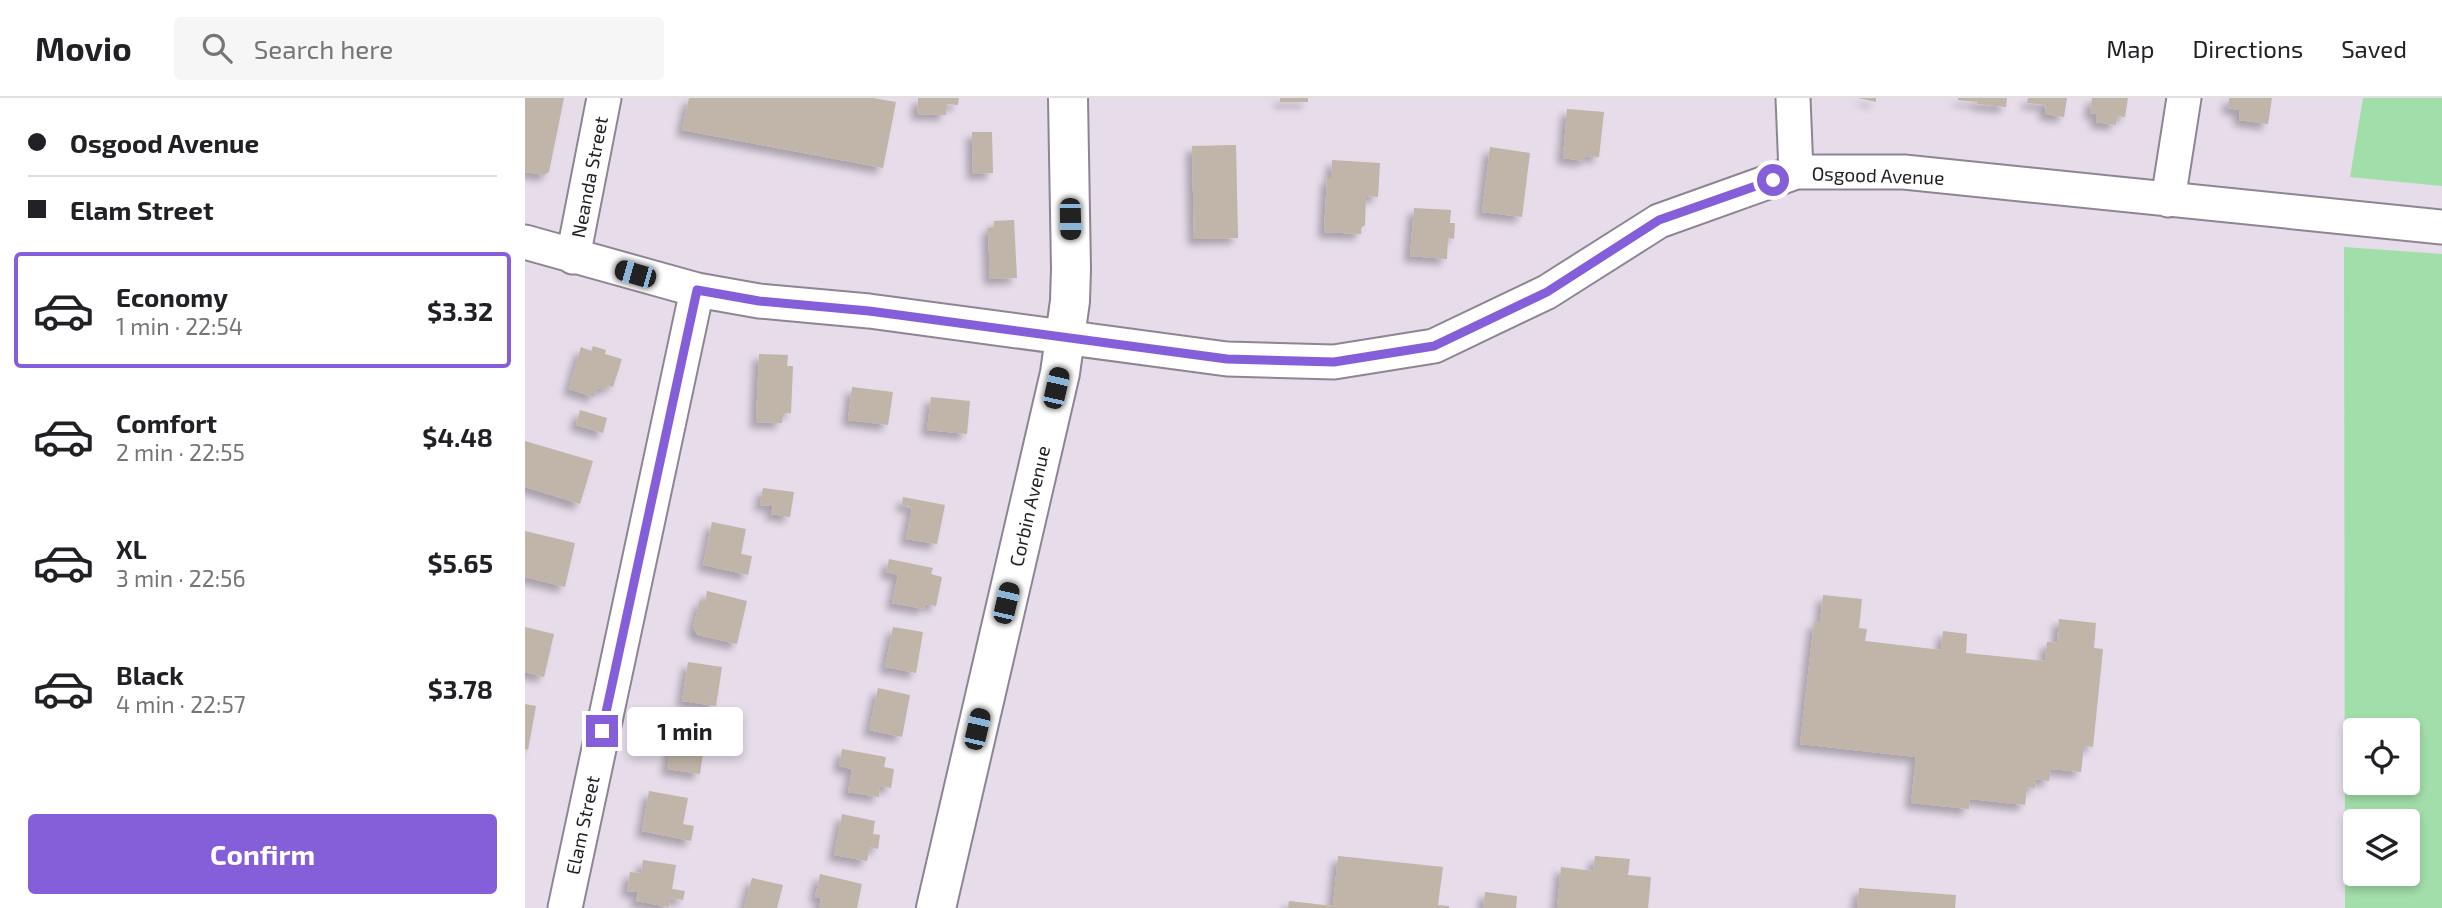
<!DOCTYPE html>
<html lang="en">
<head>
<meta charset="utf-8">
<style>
  :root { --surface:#fff; --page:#f6f6f6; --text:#202124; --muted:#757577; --line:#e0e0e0; --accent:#855fda }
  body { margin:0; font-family:"Exo 2",sans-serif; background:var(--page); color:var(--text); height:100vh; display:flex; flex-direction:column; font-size:26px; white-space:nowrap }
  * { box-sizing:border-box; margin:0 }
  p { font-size:23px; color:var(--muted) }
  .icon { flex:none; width:38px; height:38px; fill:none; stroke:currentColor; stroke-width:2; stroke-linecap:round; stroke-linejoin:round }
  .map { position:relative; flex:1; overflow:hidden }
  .details { display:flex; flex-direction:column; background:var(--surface); width:525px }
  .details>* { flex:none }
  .banner { display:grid; align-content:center; height:154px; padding:0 28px; background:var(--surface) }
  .controls { position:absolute; left:1818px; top:620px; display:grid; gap:14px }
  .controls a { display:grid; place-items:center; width:77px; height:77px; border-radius:7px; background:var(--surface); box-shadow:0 4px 10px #0003; font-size:35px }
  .end { position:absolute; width:32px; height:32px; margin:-16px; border:9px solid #855fda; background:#fff; box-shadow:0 0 0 4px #fff }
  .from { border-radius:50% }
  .bubble { position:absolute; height:49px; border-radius:7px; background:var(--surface); box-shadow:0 4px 10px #0003; font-size:23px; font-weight:700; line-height:49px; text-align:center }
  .car { position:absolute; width:21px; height:42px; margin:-21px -10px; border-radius:9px; box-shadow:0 0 5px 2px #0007; background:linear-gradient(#222 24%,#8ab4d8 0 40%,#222 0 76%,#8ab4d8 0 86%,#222 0) }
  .banner b { display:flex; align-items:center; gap:24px; height:66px; font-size:26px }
  .banner b+b { border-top:2px solid var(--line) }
  .banner i { width:18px; height:18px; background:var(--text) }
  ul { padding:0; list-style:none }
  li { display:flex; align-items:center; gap:21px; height:116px; margin:0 14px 10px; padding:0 14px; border:4px solid transparent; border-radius:7px }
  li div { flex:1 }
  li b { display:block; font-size:26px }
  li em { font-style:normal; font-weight:700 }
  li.current { border-color:var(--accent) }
  li>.icon { width:63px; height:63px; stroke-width:1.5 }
  .primary-button { display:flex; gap:14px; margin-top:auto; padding:14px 28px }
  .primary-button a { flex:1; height:80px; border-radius:7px; background:var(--accent); color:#fff; font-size:28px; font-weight:700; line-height:80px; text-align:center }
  header { display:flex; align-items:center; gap:42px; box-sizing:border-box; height:98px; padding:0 35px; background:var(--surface); border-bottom:2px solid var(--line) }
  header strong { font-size:33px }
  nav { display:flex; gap:38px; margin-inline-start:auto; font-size:24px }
  .search { width:490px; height:63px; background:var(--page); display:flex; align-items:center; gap:18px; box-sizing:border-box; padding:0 24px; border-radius:7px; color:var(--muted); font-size:26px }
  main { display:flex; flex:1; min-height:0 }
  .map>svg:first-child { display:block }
</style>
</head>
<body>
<header>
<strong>Movio</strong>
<div class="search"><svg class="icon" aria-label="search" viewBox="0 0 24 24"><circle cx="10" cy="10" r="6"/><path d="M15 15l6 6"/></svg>Search here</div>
<nav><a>Map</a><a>Directions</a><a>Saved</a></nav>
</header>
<main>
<section class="details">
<div class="banner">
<b><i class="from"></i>Osgood Avenue</b>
<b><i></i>Elam Street</b>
</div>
<ul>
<li class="current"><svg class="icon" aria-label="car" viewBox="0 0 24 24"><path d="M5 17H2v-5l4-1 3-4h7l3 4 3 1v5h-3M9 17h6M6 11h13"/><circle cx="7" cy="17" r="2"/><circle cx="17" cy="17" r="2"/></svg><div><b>Economy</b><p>1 min · 22:54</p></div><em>$3.32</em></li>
<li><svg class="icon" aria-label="car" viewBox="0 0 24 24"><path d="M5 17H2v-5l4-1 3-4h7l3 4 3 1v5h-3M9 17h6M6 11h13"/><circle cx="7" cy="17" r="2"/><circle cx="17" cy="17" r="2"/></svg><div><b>Comfort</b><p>2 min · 22:55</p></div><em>$4.48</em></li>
<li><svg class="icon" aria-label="car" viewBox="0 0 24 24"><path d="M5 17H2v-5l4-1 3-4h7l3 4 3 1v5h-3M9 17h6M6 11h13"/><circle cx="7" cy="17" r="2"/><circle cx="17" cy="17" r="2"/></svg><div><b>XL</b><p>3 min · 22:56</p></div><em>$5.65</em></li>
<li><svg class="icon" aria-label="car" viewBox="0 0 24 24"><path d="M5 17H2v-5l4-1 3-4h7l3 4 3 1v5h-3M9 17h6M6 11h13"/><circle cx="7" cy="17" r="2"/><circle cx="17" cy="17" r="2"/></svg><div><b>Black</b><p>4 min · 22:57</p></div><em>$3.78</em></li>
</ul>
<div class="primary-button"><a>Confirm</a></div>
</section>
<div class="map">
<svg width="1917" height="810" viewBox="0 0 1917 810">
  <defs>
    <filter id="shadow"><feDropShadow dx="-6" dy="6" stdDeviation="3.5" flood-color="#0004"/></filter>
  </defs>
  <rect width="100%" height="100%" fill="#e6dcea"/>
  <path fill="#a2deaa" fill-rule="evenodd" d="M1838,0H1917V88L1825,79Z
    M1819,149L1917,156V810H1820ZM1830,632H1883V684H1830ZM1830,723H1883V775H1830Z"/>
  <path fill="#c1b4a8" filter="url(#shadow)" d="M0,0H39L24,74L19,77L0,74Z
    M164,0H348L371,4L358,70L157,32Z
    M393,0H434L433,7L422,6L421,17L392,16Z
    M755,0H783V4H755Z
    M1333,0H1351V4Z
    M1433,0H1482L1481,9L1452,6L1453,4L1433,2Z
    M1503,0H1542L1539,19L1520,16L1521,7L1502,5Z
    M1567,0H1603L1600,19L1592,18L1591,27L1571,24L1572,16L1565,15Z
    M1704,0H1747L1743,26L1714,22L1715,12L1703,10Z
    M1042,11L1079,14L1074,59L1060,58V63L1038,60Z
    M447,34H467L468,75L448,76Z
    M711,47L713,140L669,141L667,48Z
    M965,49L1005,55L997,119L957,114Z
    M807,62L855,65L853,99L841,98L840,127L836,130V136L799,134L802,80H806Z
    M889,110L926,112L925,125H930L929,141L923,140L922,161L885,158Z
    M489,122L492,180L465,181L463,130L469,129V123Z
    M68,248L81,252L80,256L97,261L88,289L82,287L80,292L72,290L69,299L44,291L56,249L66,253Z
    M234,256L263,257L262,268H268L266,315H257V325L231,324Z
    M327,289L368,294L363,327L323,322Z
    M406,299L445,303L442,336L402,332Z
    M55,312L82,320L78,335L51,327Z
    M0,343L68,363L55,406L0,389Z
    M238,390L269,394L265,419L246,416L248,408L235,407Z
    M378,399L420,407L412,446L381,441L387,409L377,407Z
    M187,424L221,431L216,456L227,458L223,477L178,467Z
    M0,433L50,445L40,489L0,479Z
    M364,461L408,470L406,476L417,479L411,508L400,506L399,511L367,505L373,477L361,474Z
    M182,493L222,503L212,546L173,537L168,530L175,502L180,504Z
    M1298,497L1337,501L1334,530L1342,531L1340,543L1416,552L1418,533L1442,536L1441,555L1520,563L1522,544L1532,545L1534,521L1571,525L1569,550L1578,551L1568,649L1559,648L1556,674L1526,671L1524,683L1511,681L1510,690L1502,689L1500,707L1445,701L1444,711L1386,705L1391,659L1275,646L1289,524L1295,525Z
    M0,529L29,536L19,579L0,574Z
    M368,529L398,534L391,575L360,569Z
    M163,564L197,569L191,608L157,603Z
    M353,590L385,597L377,639L344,632Z
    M0,606L11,608L3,652L0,651Z
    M149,628L181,633L175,676L142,671Z
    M317,651L361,659L359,669L369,671L366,690L355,688L354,699L323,694L327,671L314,668Z
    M124,693L163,700L158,726L169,728L166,743L117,733Z
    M317,716L350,723L348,736L355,737L353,751L345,749L342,763L309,757Z
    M813,758L918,769L913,807L924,808V810H763L764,803L808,808Z
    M1070,758L1105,761L1103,777L1126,779L1123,810H1032L1036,769L1068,773Z
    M118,762L151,767L147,791L160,793L158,802L145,800L144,809L111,803L113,794L102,793L105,774L116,775Z
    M295,776L337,786L332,810H294L296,800L290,799Z
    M227,780L258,787L252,810H219Z
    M1334,790L1431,797L1430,810H1332Z
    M960,794L992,798L991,810H958Z"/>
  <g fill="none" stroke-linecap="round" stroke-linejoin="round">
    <defs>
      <path id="minor" d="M1268,0L1271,74
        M1643,102L1659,0
        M0,144L172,192L234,203L344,213L702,261L809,264L909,248L1022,194L1134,123L1271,74H1379L1917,129
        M48,159L79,0
        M40,810L172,192"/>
      <path id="major" d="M411,810L535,275L545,203L546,171L543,0"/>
    </defs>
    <use href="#minor" stroke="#8e8592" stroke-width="37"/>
    <use href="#major" stroke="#8e8592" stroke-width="42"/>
    <use href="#minor" stroke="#fff" stroke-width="33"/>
    <use href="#major" stroke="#fff" stroke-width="38"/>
  </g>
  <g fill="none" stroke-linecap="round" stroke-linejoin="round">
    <path stroke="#855fda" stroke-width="9" d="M77,633L172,192L234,203L344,213L702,261L809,264L909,248L1022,194L1134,122L1248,82"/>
  </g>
  <g text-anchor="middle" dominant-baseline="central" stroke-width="5" stroke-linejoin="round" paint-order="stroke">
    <g font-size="19" fill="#211e23" stroke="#fff">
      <text transform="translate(1353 77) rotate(2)">Osgood Avenue</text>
      <text transform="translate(64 79) rotate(-79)">Neanda Street</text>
      <text transform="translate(504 408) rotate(-77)">Corbin Avenue</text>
      <text transform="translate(57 727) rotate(-78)">Elam Street</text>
    </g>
  </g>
</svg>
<div class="controls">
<a><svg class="icon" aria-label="locate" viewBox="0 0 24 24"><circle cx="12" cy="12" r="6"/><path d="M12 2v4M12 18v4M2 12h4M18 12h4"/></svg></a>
<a><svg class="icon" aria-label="layers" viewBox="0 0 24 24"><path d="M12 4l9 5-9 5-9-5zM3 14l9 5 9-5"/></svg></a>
</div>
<i class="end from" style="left:1248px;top:82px"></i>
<i class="end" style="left:77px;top:633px"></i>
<div class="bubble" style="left:102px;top:609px;width:116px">1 min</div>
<i class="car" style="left:545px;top:121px;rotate:179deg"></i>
<i class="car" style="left:110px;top:176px;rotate:286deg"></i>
<i class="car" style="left:531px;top:290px;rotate:13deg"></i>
<i class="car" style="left:481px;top:505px;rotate:13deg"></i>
<i class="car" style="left:452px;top:631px;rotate:13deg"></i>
</div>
</main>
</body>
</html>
